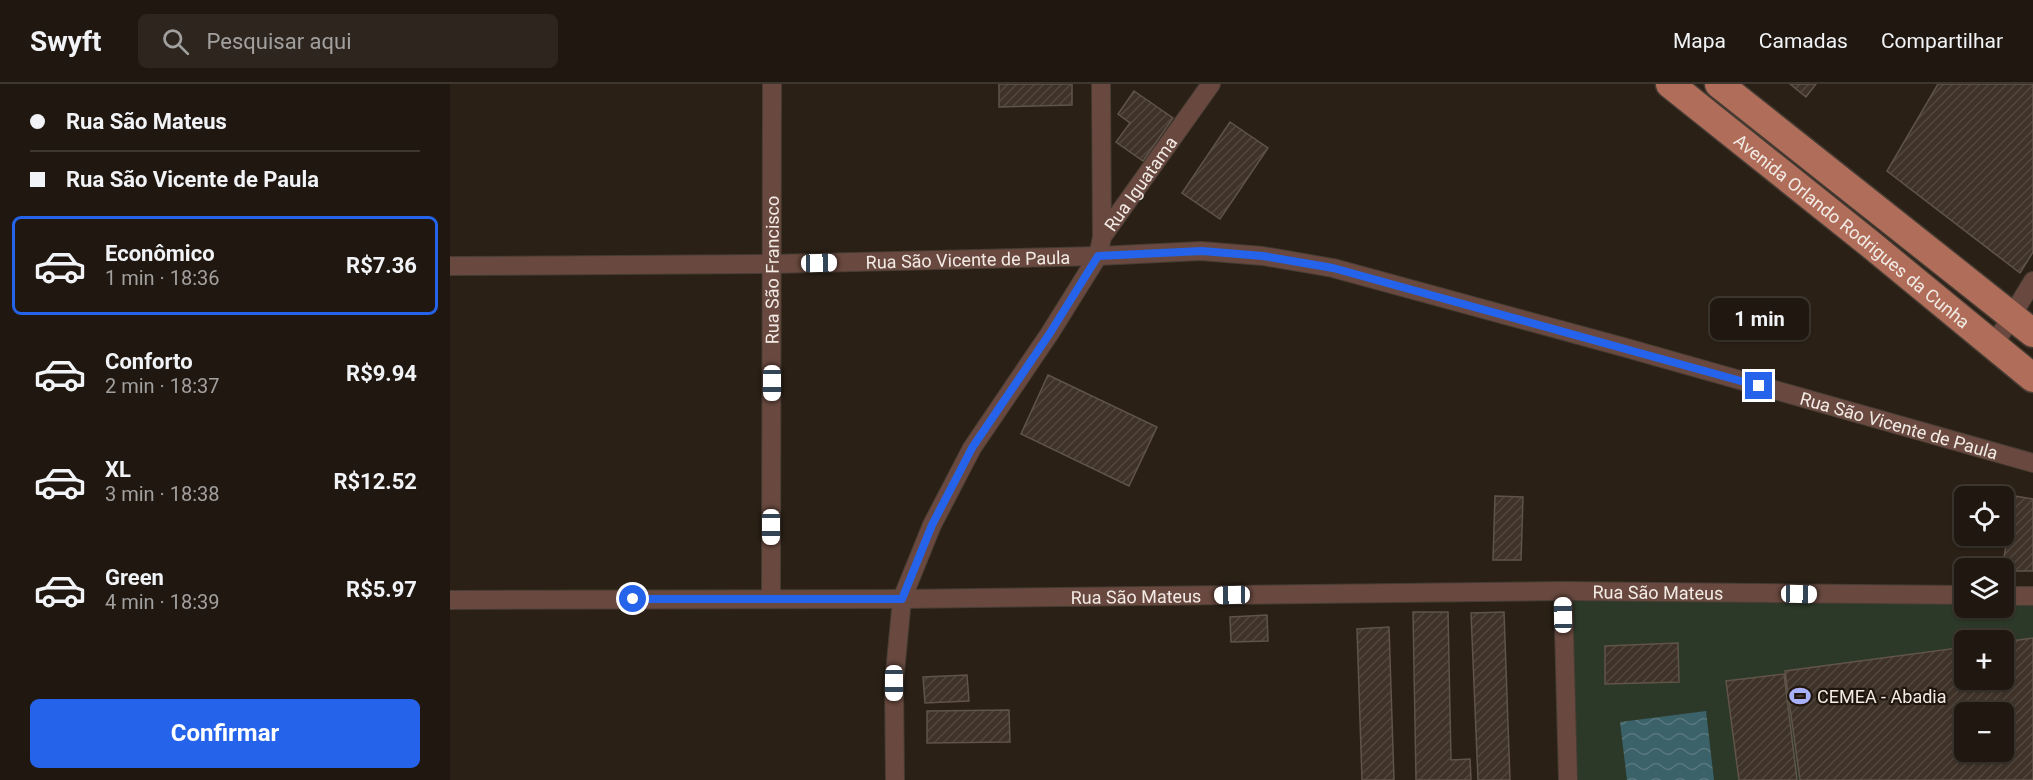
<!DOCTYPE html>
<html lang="pt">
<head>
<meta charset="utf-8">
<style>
  :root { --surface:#201810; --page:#2d251e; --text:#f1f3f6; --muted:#a2a09f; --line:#3d3730; --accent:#2563eb }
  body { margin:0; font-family:Roboto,sans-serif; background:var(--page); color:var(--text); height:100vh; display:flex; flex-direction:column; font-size:22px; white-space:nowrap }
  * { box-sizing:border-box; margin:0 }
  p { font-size:20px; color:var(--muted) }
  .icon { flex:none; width:33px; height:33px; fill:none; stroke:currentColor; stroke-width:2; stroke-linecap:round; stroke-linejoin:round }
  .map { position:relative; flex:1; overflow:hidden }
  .side { display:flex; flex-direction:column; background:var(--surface); width:450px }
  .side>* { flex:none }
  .top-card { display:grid; align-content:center; height:132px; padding:0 30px; background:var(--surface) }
  .fabs { position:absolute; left:1504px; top:402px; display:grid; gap:12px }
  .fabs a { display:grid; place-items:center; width:60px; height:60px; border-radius:9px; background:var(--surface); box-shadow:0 2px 4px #0004,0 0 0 2px var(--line); font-size:30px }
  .end { position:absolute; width:27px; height:27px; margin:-14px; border:8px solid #2563eb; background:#fff; box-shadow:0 0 0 3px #fff }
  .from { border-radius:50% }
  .bubble { position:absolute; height:42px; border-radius:9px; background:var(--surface); box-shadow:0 2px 4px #0004,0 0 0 2px var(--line); font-size:20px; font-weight:700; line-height:42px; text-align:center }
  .car { position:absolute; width:18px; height:36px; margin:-18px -9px; border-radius:8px; box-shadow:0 0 4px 2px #0007; background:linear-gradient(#fff 24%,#345 0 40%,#fff 0 76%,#345 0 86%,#fff 0) }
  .top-card b { display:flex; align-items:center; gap:21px; height:57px; font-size:22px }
  .top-card b+b { border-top:2px solid var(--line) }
  .top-card i { width:15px; height:15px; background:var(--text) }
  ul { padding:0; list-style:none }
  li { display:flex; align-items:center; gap:18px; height:99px; margin:0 12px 9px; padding:0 18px; border:3px solid transparent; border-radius:9px }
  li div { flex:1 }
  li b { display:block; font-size:22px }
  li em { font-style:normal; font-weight:700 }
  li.selected { border-color:var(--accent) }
  li>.icon { width:54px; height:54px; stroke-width:1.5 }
  .primary-button { display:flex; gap:12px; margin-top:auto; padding:12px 30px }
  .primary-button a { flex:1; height:69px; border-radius:9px; background:var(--accent); color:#fff; font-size:24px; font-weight:700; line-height:69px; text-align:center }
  header { display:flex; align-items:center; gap:36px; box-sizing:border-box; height:84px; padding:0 30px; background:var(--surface); border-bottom:2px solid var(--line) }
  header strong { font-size:28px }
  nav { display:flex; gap:33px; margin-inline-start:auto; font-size:21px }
  .search { width:420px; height:54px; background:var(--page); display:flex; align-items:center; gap:15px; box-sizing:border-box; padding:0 21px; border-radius:9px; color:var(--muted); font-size:22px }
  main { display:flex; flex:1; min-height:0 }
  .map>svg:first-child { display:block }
</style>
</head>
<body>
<header>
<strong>Swyft</strong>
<div class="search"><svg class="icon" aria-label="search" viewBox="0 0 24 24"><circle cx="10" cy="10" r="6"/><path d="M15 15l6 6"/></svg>Pesquisar aqui</div>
<nav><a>Mapa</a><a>Camadas</a><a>Compartilhar</a></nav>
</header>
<main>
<section class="side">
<div class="top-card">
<b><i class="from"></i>Rua São Mateus</b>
<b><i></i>Rua São Vicente de Paula</b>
</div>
<ul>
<li class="selected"><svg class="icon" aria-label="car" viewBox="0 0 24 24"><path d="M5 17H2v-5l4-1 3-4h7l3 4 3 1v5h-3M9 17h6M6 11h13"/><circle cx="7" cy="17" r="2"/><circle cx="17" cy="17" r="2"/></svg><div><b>Econômico</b><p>1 min · 18:36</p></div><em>R$7.36</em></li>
<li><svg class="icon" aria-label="car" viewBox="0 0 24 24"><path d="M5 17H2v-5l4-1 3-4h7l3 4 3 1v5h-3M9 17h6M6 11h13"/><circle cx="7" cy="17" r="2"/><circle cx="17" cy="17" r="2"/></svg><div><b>Conforto</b><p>2 min · 18:37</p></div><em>R$9.94</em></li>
<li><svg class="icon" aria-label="car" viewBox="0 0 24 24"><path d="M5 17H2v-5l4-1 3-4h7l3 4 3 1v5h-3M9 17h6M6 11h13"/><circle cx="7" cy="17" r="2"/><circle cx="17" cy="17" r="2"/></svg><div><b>XL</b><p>3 min · 18:38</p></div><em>R$12.52</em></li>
<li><svg class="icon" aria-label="car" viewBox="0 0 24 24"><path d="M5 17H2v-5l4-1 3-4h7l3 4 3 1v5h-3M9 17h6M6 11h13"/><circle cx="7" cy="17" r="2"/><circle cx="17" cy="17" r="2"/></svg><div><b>Green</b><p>4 min · 18:39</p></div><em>R$5.97</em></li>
</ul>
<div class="primary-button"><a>Confirmar</a></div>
</section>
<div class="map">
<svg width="1583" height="696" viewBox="0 0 1583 696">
  <defs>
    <pattern id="water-waves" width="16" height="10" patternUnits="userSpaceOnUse" patternTransform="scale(1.5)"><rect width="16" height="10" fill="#3b6169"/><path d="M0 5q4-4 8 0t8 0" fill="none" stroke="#58787e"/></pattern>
    <pattern id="building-hatch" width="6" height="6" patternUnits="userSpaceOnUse" patternTransform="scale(1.5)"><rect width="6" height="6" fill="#3f3329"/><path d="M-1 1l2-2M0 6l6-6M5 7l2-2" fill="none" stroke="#52473e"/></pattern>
  </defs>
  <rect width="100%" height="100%" fill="#2a2016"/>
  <path fill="#2c3928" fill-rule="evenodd" d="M1116,510L1515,514V524H1554V515H1583V696H1117ZM1515,556H1554V596H1515ZM1515,628H1554V668H1515Z"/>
  <path fill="url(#water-waves)" d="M1256,627L1264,696H1177L1170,638Z"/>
  <path fill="url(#building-hatch)" stroke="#605449" stroke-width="1.5" fill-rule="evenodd" d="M549,0H622V21L549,23Z
    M1340,0H1366L1356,13Z
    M1488,0H1583V168L1570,189L1437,87Z
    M684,7L723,34L693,77L666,58L680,39L668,30Z
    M780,38L818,64L770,135L732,109Z
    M598,291L707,343L679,402L571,350Z
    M1045,412L1073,413L1071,476H1043Z
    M1565,412L1583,415V487H1554V484H1552Z
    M963,528H998L1001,676L1020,675L1021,696H966Z
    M1054,528L1060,696H1028L1021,529Z
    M817,531L818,557L781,558L780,533Z
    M939,543L944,696H912L907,545Z
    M1583,554V696H1350L1335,587L1515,563V596H1554V558ZM1515,628H1554V668H1515Z
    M1228,559L1229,598L1155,600V562Z
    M1334,590L1347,696H1289L1276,597Z
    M517,591L519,617L475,619L473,593Z
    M559,626L560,658L477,659V627Z"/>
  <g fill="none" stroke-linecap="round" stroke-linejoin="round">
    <defs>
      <g id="street">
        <path d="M651,0L652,153"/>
        <path id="s1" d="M0,182L323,180L648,172L751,167L813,172L883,184L1173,263L1583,379"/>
        <path d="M1544,261L1583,197"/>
        <path d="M1113,507L1118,696"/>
        <path d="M1554,512H1583"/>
        <path id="s2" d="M321,514L322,0"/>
        <path id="s3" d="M0,516L452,515L1113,507L1515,511"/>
        <path id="s4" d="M445,696L444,599L452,515L482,441L522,364L600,249L648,172L652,153L761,0"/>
      </g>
      <g id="primary">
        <path id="s5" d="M1220,0L1419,159L1583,294"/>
        <path d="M1269,0L1583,249"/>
      </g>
    </defs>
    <use href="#street" stroke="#463c33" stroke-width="20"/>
    <use href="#primary" stroke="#463c33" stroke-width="31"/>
    <use href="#street" stroke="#69493f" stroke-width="18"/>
    <use href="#primary" stroke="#b06e5a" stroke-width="28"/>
  </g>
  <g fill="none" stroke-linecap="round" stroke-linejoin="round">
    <path stroke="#2563eb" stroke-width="8" d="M183,515H452L482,441L522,364L600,249L648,172L752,167L813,172L883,184L1309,302"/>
  </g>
  <defs>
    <symbol id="stadium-bare" viewBox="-9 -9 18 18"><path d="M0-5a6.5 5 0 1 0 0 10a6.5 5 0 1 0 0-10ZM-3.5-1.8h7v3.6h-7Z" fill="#a9b0fc" stroke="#20160d" stroke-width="2.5" paint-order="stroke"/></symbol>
  </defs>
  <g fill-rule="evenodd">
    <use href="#stadium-bare" x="1335" y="597" width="30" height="30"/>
  </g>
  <g text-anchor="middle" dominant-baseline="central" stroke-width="4.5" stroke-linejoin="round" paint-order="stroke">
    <g font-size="18" fill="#f2ebe5" stroke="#20160d">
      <text stroke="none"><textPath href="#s4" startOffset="663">Rua Iguatama</textPath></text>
      <text stroke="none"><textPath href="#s5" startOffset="234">Avenida Orlando Rodrigues da Cunha</textPath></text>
      <text stroke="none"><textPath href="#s1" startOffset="518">Rua São Vicente de Paula</textPath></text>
      <text stroke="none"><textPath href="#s2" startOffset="328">Rua São Francisco</textPath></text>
      <text stroke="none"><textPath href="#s1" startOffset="1472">Rua São Vicente de Paula</textPath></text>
      <text stroke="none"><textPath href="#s3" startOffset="1208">Rua São Mateus</textPath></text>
      <text stroke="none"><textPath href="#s3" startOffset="686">Rua São Mateus</textPath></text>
    </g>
    <g font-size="18" fill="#f2ebe5" stroke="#20160d" text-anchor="start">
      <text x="1367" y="612">CEMEA - Abadia</text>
    </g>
  </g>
</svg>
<div class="fabs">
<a><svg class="icon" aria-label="locate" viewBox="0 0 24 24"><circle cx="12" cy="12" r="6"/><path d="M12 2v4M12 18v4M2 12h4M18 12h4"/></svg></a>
<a><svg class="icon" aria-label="layers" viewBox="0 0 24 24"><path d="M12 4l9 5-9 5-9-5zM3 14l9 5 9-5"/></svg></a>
<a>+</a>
<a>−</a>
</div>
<i class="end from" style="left:183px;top:515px"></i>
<i class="end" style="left:1309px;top:302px"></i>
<div class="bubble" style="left:1260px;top:214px;width:99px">1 min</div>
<i class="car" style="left:369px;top:179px;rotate:89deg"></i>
<i class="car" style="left:322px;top:299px;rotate:180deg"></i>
<i class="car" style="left:321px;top:443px;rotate:180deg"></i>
<i class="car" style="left:1349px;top:510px;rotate:91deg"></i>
<i class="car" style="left:782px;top:511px;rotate:269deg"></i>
<i class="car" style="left:1113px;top:531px;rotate:359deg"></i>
<i class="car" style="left:444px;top:599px;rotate:180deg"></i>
</div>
</main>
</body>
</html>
